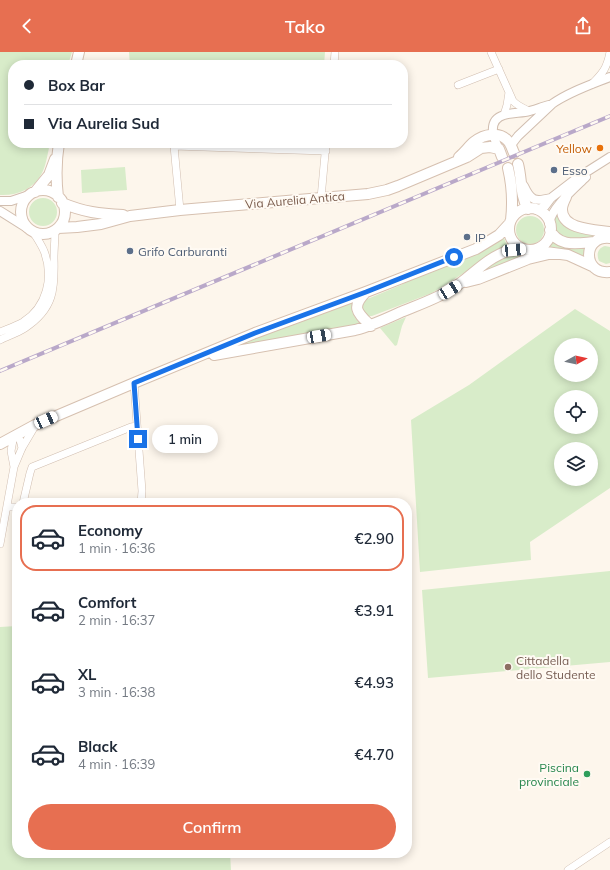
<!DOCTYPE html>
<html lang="en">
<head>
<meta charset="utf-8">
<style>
  :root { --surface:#fff; --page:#f6f6f7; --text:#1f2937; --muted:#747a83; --line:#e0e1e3; --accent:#e76f51 }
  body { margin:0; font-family:Mulish,sans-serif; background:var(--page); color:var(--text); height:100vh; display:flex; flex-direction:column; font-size:15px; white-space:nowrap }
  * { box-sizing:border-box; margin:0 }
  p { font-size:13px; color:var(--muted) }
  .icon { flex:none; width:22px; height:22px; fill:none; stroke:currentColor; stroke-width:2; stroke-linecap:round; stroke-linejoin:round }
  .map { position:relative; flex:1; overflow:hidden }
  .drawer { position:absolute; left:12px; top:446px; width:400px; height:360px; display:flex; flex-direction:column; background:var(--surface); border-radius:16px; box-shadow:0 2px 10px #0003 }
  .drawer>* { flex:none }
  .guide { position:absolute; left:8px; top:8px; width:400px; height:88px; border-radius:16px; box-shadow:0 2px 10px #0003; display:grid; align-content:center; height:88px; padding:0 16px; background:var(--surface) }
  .needle { width:26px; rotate:82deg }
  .tools { position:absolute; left:554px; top:286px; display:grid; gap:8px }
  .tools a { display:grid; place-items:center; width:44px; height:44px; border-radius:50%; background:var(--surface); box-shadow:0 2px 10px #0003; font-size:20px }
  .end { position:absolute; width:18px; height:18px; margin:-9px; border:5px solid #1a73e8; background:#fff; box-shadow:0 0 0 2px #fff }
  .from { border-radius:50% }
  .bubble { position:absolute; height:28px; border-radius:14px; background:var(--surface); box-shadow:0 2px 10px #0003; font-size:13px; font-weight:600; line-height:28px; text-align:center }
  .car { position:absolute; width:12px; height:24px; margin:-12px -6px; border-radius:5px; box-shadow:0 0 3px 1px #0007; background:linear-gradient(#fff 24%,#345 0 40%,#fff 0 76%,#345 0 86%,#fff 0) }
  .guide b { display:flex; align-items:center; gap:14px; height:38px; font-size:15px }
  .guide b+b { border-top:1px solid var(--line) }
  .guide i { width:10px; height:10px; background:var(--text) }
  ul { padding:7px 0 0; list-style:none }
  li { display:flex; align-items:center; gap:12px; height:66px; margin:0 8px 6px; padding:0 8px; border:2px solid transparent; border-radius:16px }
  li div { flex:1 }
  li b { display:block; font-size:15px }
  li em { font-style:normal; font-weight:600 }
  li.on { border-color:var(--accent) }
  li>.icon { width:36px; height:36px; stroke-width:1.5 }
  .primary-button { display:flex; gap:8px; margin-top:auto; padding:8px 16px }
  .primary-button a { flex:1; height:46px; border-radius:24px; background:var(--accent); color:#fff; font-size:16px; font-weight:600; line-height:46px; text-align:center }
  header { display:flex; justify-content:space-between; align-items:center; height:52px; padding:0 16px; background:var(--accent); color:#fff; font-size:18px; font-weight:600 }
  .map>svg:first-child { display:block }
</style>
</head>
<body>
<header><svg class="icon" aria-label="back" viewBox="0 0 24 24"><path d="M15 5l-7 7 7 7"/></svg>Tako<svg class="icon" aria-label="share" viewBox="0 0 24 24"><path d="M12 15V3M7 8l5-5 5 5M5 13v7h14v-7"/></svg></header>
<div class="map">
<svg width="610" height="818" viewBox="0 0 610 818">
  <rect width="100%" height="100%" fill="#fdf6ec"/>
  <path fill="#d8ecc9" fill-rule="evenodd" d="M0,0H72L68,13H13V91H50C48,100 46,114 42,121C34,137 17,144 0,143Z
    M129,0H325L324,13H130Z
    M125,115L127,138L82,141L81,118Z
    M29 160a14 14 0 1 1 28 0a14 14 0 1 1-28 0Z
    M557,159C564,181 574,178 593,180L596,183L595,184L584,188L566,187L554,179C553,171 553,166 557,159Z
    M516 178a14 14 0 1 1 28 0a14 14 0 1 1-28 0Z
    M504,186L506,191L510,196L494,202L432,241L372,264H366L361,254L365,248L401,233L417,224L477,201L490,195Z
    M551,187L585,195L584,204L555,195H546L549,192Z
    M605,194L610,195V211L606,212L599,209C596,202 598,196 605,194Z
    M522,202V204L478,223C493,210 501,203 522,202Z
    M353,248C350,258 353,265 361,272L240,294L237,293Z
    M575,257L610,279V436L530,490L531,508L420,520L411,368L469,333ZM561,293H591V323H561ZM561,345H591V375H561ZM561,397H591V427H561Z
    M406,265L402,274L397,293L395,294L380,276Z
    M610,519V610L428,626L422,538Z
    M17,574V801H230L231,818H0V575Z"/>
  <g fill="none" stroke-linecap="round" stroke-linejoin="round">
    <defs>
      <path id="minor" d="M491,0L513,49C518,54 523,56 529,59
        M334,13L335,0
        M592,32C603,21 607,16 610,0
        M458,33L499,17
        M504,63L507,53L509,40
        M321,146L326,91
        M180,158L174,94L326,99
        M0,280C7,277 16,274 23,270C47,255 54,225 44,199C41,192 37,186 33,180
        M0,288C8,284 17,281 25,276C54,257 55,237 54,206C54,197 55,188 55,178
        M134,331L142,439L141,451
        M14,415L22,396L35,374
        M23,451L30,421L32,415L131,375L137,374
        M7,455H17
        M0,492L14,415L11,399L13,388L15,383L20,388L22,396
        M568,818L610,790"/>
      <path id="tertiary" d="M511,93L518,84L552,52C569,40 590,33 610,25
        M499,97C493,86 487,68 504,63C510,61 518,61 525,60C533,59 541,55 549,53
        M524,134C531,149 535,150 551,146
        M0,149H11L29,143
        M537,158L545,154L551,146L577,126L610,105
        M0,159L27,176
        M549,171C552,155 575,136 586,125"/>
      <path id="secondary" d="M76,13L79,0
        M459,105C465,100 469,94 474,90C484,82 500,79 508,89C511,92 512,97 514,101
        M518,112C522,127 520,144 528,157
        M508,116C512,133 513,151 511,168
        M21 160a22 22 0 1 1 44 0a22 22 0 1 1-44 0Z
        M35,140L49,123L55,107
        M58,145C56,128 56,109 59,91
        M566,145C564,149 562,153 562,157C561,178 596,178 610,180
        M62,151C84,160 99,162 123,163
        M509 177a21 21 0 1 1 42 0a21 21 0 1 1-42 0Z
        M58,176L77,175L101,172L130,164L180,158L368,142L387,138L398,134L467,105L481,96L490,95L499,97L502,105
        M550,178C559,196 578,191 595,190
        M610,186C582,183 582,223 610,220
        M546,200L568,203L592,214
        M466,230L478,227L528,207L553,201
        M366,240C350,256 358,261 371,274
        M214,303L355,278C371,274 386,267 401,260C418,253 436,247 452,237C471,225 486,206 508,199C513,198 518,198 523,197
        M0,392L35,373L134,331L255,281L366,240L476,197L499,183L510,171"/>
    </defs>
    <use href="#minor" stroke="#d1beb0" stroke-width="8"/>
    <use href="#tertiary" stroke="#d1beb0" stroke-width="10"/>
    <use href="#secondary" stroke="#d6c0b0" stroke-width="12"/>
    <use href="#minor" stroke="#fff" stroke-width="7"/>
    <use href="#tertiary" stroke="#fff" stroke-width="8"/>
    <use href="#secondary" stroke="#fff" stroke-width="10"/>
    <defs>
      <path id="rail" d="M0,319L610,64"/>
    </defs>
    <use href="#rail" stroke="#b9a8c9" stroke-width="4"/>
    <use href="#rail" stroke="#fffaf3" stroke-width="2.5" stroke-dasharray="8" stroke-linecap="butt"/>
  </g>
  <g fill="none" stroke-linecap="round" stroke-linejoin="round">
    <path stroke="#1a73e8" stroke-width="5" d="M138,387L134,331L255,281L366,240L454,205"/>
  </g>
  <circle fill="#e8710a" stroke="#fffaf3" stroke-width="1.5" cx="600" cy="96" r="4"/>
  <g fill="#5c6f8a" stroke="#fffaf3" stroke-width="1.5">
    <circle cx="554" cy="118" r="4"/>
    <circle cx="467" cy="185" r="4"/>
    <circle cx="130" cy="199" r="4"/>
  </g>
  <circle fill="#8d6e63" stroke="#fffaf3" stroke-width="1.5" cx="508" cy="615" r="4"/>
  <circle fill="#2e9e5b" stroke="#fffaf3" stroke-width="1.5" cx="587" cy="722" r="4"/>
  <g text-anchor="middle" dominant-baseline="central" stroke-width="4" stroke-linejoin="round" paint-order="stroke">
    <g font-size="12" fill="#c56008" stroke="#fffaf3" text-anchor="end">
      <text x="592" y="96">Yellow</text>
    </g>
    <g font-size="12" fill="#4e5e75" stroke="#fffaf3" text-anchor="start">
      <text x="562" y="118">Esso</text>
      <text x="475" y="185">IP</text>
      <text x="138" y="199">Grifo Carburanti</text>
    </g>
    <g font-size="12" fill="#7a5c4d" stroke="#fffaf3">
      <text transform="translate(295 148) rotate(-5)">Via Aurelia Antica</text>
    </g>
    <g font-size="12" fill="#785e54" stroke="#fffaf3" text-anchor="start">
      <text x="516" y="608">Cittadella<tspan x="516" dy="14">dello Studente</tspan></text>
    </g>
    <g font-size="12" fill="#27864d" stroke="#fffaf3" text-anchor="end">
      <text x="579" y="715">Piscina<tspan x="579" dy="14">provinciale</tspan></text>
    </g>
  </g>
</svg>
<div class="tools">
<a><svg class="needle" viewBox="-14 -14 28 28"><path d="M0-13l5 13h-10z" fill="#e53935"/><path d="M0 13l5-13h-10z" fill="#747a83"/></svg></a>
<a><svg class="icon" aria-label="locate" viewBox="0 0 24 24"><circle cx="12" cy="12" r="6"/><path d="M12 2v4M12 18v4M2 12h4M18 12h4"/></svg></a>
<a><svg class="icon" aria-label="layers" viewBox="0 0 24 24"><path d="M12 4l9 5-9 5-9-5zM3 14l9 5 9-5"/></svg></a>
</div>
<i class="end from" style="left:454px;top:205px"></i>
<i class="end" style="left:138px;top:387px"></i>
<div class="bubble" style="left:152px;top:373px;width:66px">1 min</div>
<i class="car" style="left:514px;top:198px;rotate:85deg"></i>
<i class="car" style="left:450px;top:238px;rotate:58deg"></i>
<i class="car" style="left:319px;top:284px;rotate:80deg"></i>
<i class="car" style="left:46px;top:368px;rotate:66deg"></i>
<div class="guide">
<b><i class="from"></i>Box Bar</b>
<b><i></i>Via Aurelia Sud</b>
</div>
<section class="drawer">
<ul>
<li class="on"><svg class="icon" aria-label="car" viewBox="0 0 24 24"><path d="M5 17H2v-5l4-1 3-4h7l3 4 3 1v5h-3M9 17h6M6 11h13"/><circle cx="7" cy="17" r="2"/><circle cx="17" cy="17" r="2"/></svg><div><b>Economy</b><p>1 min · 16:36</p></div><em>€2.90</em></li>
<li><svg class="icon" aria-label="car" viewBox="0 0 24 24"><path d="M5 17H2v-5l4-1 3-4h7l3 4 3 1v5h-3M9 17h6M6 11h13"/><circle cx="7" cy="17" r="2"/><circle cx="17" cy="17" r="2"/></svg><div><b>Comfort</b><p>2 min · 16:37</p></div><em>€3.91</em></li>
<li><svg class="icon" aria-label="car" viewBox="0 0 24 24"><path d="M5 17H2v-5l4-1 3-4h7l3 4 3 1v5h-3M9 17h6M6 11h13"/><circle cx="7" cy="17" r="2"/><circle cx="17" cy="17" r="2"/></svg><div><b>XL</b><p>3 min · 16:38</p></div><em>€4.93</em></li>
<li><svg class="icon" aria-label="car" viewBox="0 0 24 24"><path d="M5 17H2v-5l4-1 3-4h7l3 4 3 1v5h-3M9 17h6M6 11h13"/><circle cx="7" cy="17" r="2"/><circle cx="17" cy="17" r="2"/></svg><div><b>Black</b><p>4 min · 16:39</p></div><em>€4.70</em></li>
</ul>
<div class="primary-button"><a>Confirm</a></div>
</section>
</div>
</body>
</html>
